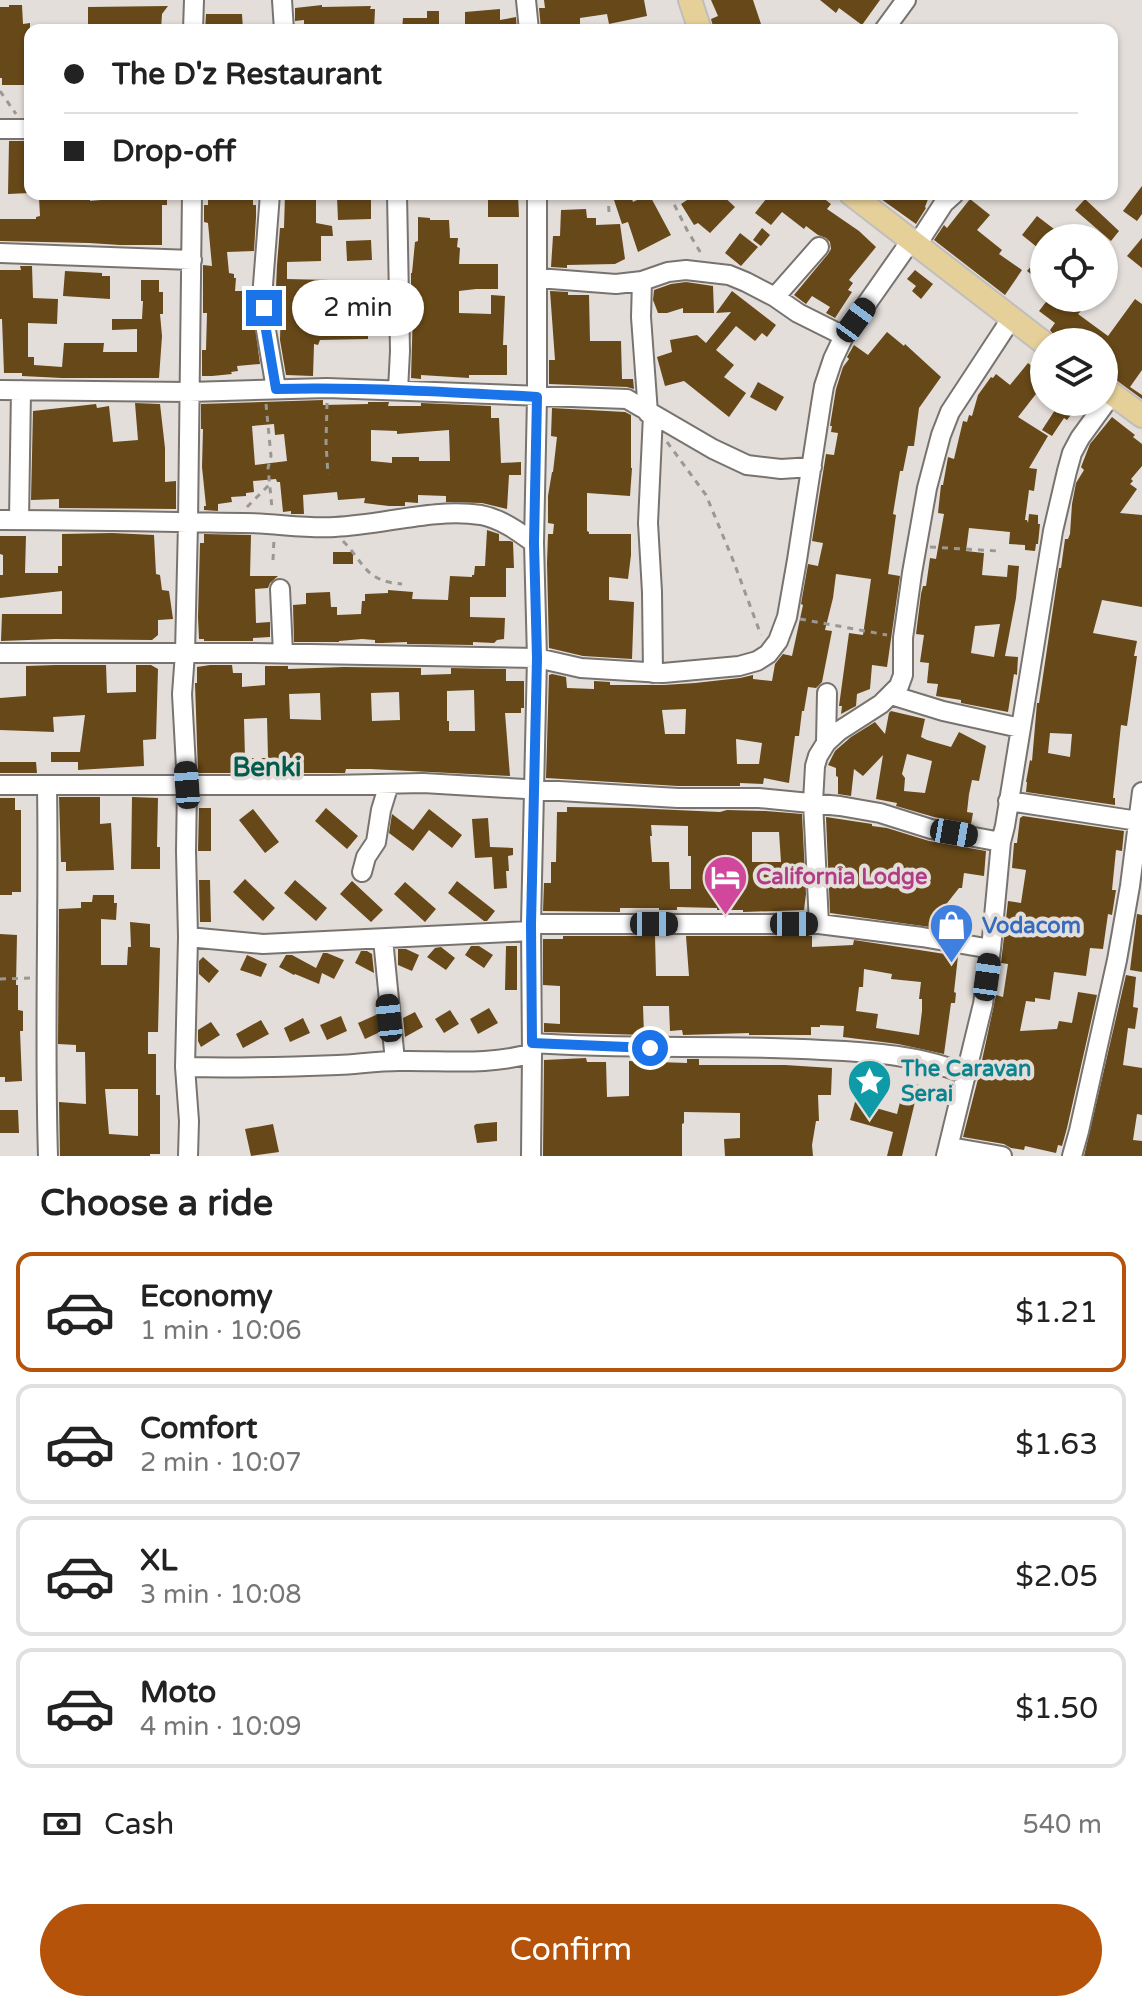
<!DOCTYPE html>
<html lang="en">
<head>
<meta charset="utf-8">
<style>
  :root { --surface:#fff; --page:#f6f6f6; --text:#222; --muted:#767676; --line:#e0e0e0; --accent:#b45309 }
  body { margin:0; font-family:"Varela Round",sans-serif; background:var(--page); color:var(--text); height:100vh; display:flex; flex-direction:column; font-size:30px; white-space:nowrap }
  * { box-sizing:border-box; margin:0 }
  p { font-size:26px; color:var(--muted) }
  .icon { flex:none; width:44px; height:44px; fill:none; stroke:currentColor; stroke-width:2; stroke-linecap:round; stroke-linejoin:round }
  .map { position:relative; height:1156px; overflow:hidden }
  .panel { display:flex; flex-direction:column; background:var(--surface); flex:1 }
  .panel>* { flex:none }
  .guide { position:absolute; left:24px; top:24px; width:1094px; height:176px; border-radius:16px; box-shadow:0 2px 6px #0004; display:grid; align-content:center; height:176px; padding:0 40px; background:var(--surface) }
  .buttons { position:absolute; left:1030px; top:224px; display:grid; gap:16px }
  .buttons a { display:grid; place-items:center; width:88px; height:88px; border-radius:50%; background:var(--surface); box-shadow:0 2px 6px #0004; font-size:40px }
  .end { position:absolute; width:36px; height:36px; margin:-18px; border:10px solid #1a73e8; background:#fff; box-shadow:0 0 0 4px #fff }
  .from { border-radius:50% }
  .bubble { position:absolute; height:56px; border-radius:28px; background:var(--surface); box-shadow:0 2px 6px #0004; font-size:26px; font-weight:600; line-height:56px; text-align:center }
  .car { position:absolute; width:24px; height:48px; margin:-24px -12px; border-radius:10px; box-shadow:0 0 6px 2px #0007; background:linear-gradient(#222 24%,#8ab4d8 0 40%,#222 0 76%,#8ab4d8 0 86%,#222 0) }
  .guide b { display:flex; align-items:center; gap:28px; height:76px; font-size:30px }
  .guide b+b { border-top:2px solid var(--line) }
  .guide i { width:20px; height:20px; background:var(--text) }
  ul { padding:0; list-style:none }
  li { display:flex; align-items:center; gap:24px; height:120px; margin:0 16px 12px; padding:0 24px; border:4px solid var(--line); border-radius:16px }
  li div { flex:1 }
  li b { display:block; font-size:30px }
  li em { font-style:normal; font-weight:600 }
  li.selected { border-color:var(--accent) }
  li>.icon { width:72px; height:72px; stroke-width:1.5 }
  h2 { padding:0 40px; font-size:36px; line-height:96px }
  .pay { display:flex; align-items:center; gap:20px; height:88px; padding:0 40px; font-size:30px }
  .pay p { margin-inline-start:auto }
  .cta { display:flex; gap:16px; margin-top:auto; padding:16px 40px }
  .cta a { flex:1; height:92px; border-radius:48px; background:var(--accent); color:#fff; font-size:32px; font-weight:600; line-height:92px; text-align:center }
  .map>svg:first-child { display:block }
</style>
</head>
<body>
<div class="map">
<svg width="1142" height="1156" viewBox="0 0 1142 1156">
  <rect width="100%" height="100%" fill="#e4deda"/>
  <path fill="#674818" fill-rule="evenodd" d="M544,0H644L647,16L609,24L607,14L580,18V27L541,29L539,8H545Z
    M711,0H753L763,30H714L711,19L718,16Z
    M820,0H880L862,25L839,8L836,13Z
    M9,5H22L23,24L30,23V85H2V78H0V7H9Z
    M322,5V7L371,6L370,9H375L374,30H304V20L295,21V8Z
    M168,6L162,14L161,30H88V7Z
    M500,9V20L516,17L517,30H475V26H465V12Z
    M427,11H439V30H402L403,18H427Z
    M206,14H242L243,30H205Z
    M9,141H30V193L8,194Z
    M1142,186V214L1137,221L1123,211Z
    M112,194H167V205H162V245H120L89,243L0,241V219H36V217L40,216L39,198H50V199L82,198V199L90,198V201L112,199Z
    M208,194H253V205H256V217L254,251L227,252L229,273L234,274V278H236L235,291H245L244,311H253L260,364L237,366L238,371L231,372L232,374L212,376H202V350H206L207,313H203V265L212,266L208,223L204,222V205H208Z
    M285,194H314L315,199L316,198V223L332,226L333,236H321V261L287,262V279L372,281L371,305H368V339L320,340L318,345L314,344L313,376L286,375L280,340L281,304L278,303V288H276L277,265L280,228H284Z
    M488,194H518L519,217H488Z
    M630,194L633,202L649,194L671,235L638,252L628,222L622,224L614,200Z
    M696,194H721L735,207L710,233L698,223L694,225L681,204Z
    M770,194H818L831,204L827,209L859,231L876,247L849,280L853,283L848,290L852,292L835,318L826,313L830,307L812,296L806,304L794,295L828,254L831,249L830,242L826,238L818,235L806,226L804,229L782,212L771,225L755,213Z
    M874,194H930L925,207L926,208L916,224Z
    M337,197L371,198V219L338,220Z
    M970,199L990,215L977,230L1002,250L999,254L1022,270L1005,295L934,240L944,225L947,228Z
    M1085,199L1119,231L1111,241L1075,210Z
    M586,209L587,218H596V225L620,224L625,259L615,264L567,265V268L551,267L553,236H560L561,210Z
    M1037,216L1054,229L1047,238H1044V269L1036,278L1027,271L1043,252L1022,235Z
    M418,217L430,218V220H449L450,238H458L457,247L460,248L459,264H498V289H476L459,291V313L491,314V295L505,296L503,345H507V375H469V378L421,375V379L411,378L413,309H411V273H412L415,242L418,241Z
    M762,228L770,235L761,246L753,240Z
    M740,233L758,247L741,266L725,253Z
    M1142,238V268L1127,256Z
    M371,240L372,260L347,261L346,241Z
    M20,266H32L33,298L58,299L57,324L28,323V357H34V365L62,367L64,343H104L103,352H137V329L112,330V319H142L143,301H141V280H159V292H163V314H160L162,336L159,378H62L22,376V373H4L2,319H0V270H21Z
    M915,270L933,284L921,299L912,291L916,286L907,279Z
    M65,271L102,273V276H110V299L63,296Z
    M686,282L713,286L714,313H683V308L667,313H658L653,300L654,290L671,284Z
    M550,291L568,292V295H589L590,341H621L622,379H633L634,389L627,387L549,384V360H555Z
    M732,291L776,325L767,337L762,333L755,341L736,326L716,350L734,365L724,377L746,393L729,417L684,381L665,386L657,357L672,352L670,340L697,335L706,343L731,312L716,313Z
    M1049,298H1063L1081,311L1078,314L1108,336L1135,299L1142,304V370L1130,387L1142,395V399L1112,377L1104,374V342H1060L1057,340L1050,330L1055,323L1039,311Z
    M887,332L904,346L905,344L941,377L919,408L914,446H908L903,471H900L893,514L896,515L888,574L900,576L887,667L872,665L870,689L857,694L856,706L841,714L842,706H839L849,633L863,635L871,579L836,574L833,598L825,630L832,631L822,682L816,688L808,687L804,711H802L799,736H795L789,783L764,778L763,784L740,783V786H678L546,778L549,675L552,674L566,677L567,688L594,689V681L610,682V685H664L695,683L740,678L753,675V679L772,681L775,664L783,654L792,656L803,605L801,604L808,564L818,566L823,543L812,541L826,454L834,455L838,433L831,432L832,426H830L836,389L843,367L849,359L847,357L854,345L868,355ZM686,709L685,734H665L662,710ZM736,739L762,743L759,764H737Z
    M1028,363L1044,376V401L1036,394L1018,417L1048,436L1029,468L1037,469L1034,491L1029,490L1025,520H1027L1028,523L1029,514L1038,515V524H1040L1038,544H1036L1035,551L1025,550V545L1009,544L1010,532L969,528L966,551L984,553L982,575L1007,577L1008,565L1019,566L1016,598L1005,656L1018,657L1017,675L1014,674L1008,712L961,703V700L936,696L938,684L927,683L929,663L920,662L924,635L916,634L921,594L923,586H926L930,558L936,559L944,514L938,513L941,485H943L948,457L954,459L963,421L967,422L969,415L972,416L978,395L991,377L993,378L996,374L1010,385ZM1000,624L994,657L971,653L975,626Z
    M758,382L784,397L776,411L750,397Z
    M323,400V405L368,404V402H389L388,406H421V403L491,406V418H499L501,463L521,462V475H509L507,509L482,503L446,502V496L418,495V503L405,502V506H389L364,503L365,498L338,500L337,492L303,495L304,514H291V511L283,512L280,482H277L276,479L253,481L254,492L246,493V496L231,497L232,502L218,504V511L204,510V506H206L202,467L203,429H201V404ZM274,424L275,435L284,434L287,461L255,465L252,426ZM371,430L397,431V434L449,430L450,461H419V457H392V463L371,461Z
    M1045,402H1081L1067,420L1064,418L1052,436L1042,430L1055,410Z
    M135,403L160,404L165,448V482L176,481V509L59,508V499L31,500L33,411L96,404L97,408L109,406L113,442L138,440Z
    M552,408L625,412L631,415V468H632L630,496L587,493V531L589,532V534H631V555L628,579L609,577V600L634,602L632,659L583,656L549,648L547,563L548,534H553L554,524L548,523V496L552,472H553L557,437L551,436Z
    M1112,417L1135,435L1133,437L1142,444V466L1131,479L1133,481L1130,484L1137,489L1120,513L1142,515V607L1102,600L1093,633L1137,641L1134,656H1137L1127,726L1121,725L1113,798H1115V805L1026,792L1027,782H1026L1030,760L1032,761L1037,703H1039L1059,568H1061L1065,539H1068L1070,534L1072,504L1076,483L1084,470L1081,467L1090,444ZM1050,733L1072,734L1070,757L1048,753Z
    M487,530L499,534V541H510L513,542L514,568H506V597H470V617L505,618L504,639L497,640L494,643L473,642V645L407,644V642L382,643H375V640L362,639L339,641V642H294L293,605L306,604V593L330,592L331,607H337V615L361,614L362,601H365V594L388,593V590L413,592L412,599L448,600L450,576L472,577V575H474L475,566H485Z
    M112,533L154,535L156,574L160,575L162,590L169,591L173,619L158,620V635L152,640L55,639L1,641L2,614H62V591L0,598V575H3V555L0,554V536H26L25,573H58V566H62V534Z
    M204,534L251,535L250,576H278L270,583L268,588L255,589L256,623L270,622V637L253,638V641H204V639H199L198,617L200,543H204Z
    M333,552H353V564H333Z
    M56,665H106L107,693L136,692V665H151L158,669L156,739L143,740L144,766L78,770V762H51V752H80L85,715L53,717L54,732L0,730V698L26,696V666Z
    M210,665H232L233,673H242V687L265,685V666H288V669L344,667L421,668V675L451,674V668L506,669V681H524V708H521V713H505L510,776L370,769H346L345,773H284L279,772V770H245V773H198L195,683H197V667ZM474,690L475,731H449V721H447V691ZM399,692L400,720L372,721L371,693ZM320,693L321,720L290,719L289,694ZM267,718L268,758H245L244,719Z
    M891,711L925,719L921,737L927,740L951,747L959,732L986,746L979,781L972,780L969,794L967,812L973,813L971,824L934,817L896,806L897,803L876,799L883,755L863,776L854,769L851,796L838,794V777L836,776V768L828,765L835,751L851,737L875,722L885,734L889,713ZM907,754L932,761L925,793L904,791L905,778L902,774Z
    M0,762H36L37,773H0Z
    M59,797H100V824L111,823L114,870L66,871V862H61Z
    M132,797L158,798L157,847H160V869H131Z
    M0,798H15V810H21V892H12V895H0Z
    M567,807L632,808L720,812L727,810L766,811L802,814L806,894L804,910L743,912V910H717V908L677,907V910H659V908H620V912L543,911L544,883H551V862H556L557,812H567ZM651,825L688,826V856H691V889H670L669,862H652L650,836H652ZM752,832H779L781,862H752Z
    M199,808H211V851H198Z
    M326,808L358,836L347,849L315,821Z
    M253,809L279,842L265,853L239,820Z
    M429,809L462,835L452,848L429,830L413,851L389,833L392,814L413,830Z
    M1023,816L1124,831L1122,851L1116,850L1112,890H1116L1112,915L1108,914L1103,949L1090,948L1086,976L1054,972L1050,1000L1035,998V1002L1026,1001L1020,1031L1057,1029L1059,1021L1072,1023L1078,992L1097,995L1067,1128L1062,1146L1058,1145L1056,1153L1025,1146L1024,1150L1011,1148L1004,1144L963,1137L978,1079L996,995L1003,997L1008,964L1001,963L1008,901L1021,903L1026,870L1012,868L1014,843H1017L1020,818Z
    M826,817L872,824V826L887,828L929,841L986,851L984,876L964,873L962,888H959L944,907L956,908L955,920L946,919L944,929L830,913Z
    M488,818L490,847L513,848V855L508,856L509,871H506L507,888L494,889L492,857L475,858L472,819Z
    M245,879L275,908L263,921L233,892Z
    M199,880H210L211,922H200Z
    M295,880L327,908L316,921L284,893Z
    M352,881L383,910L371,922L340,894Z
    M457,881L495,911L487,921H484L448,893Z
    M405,882L436,909L425,922L394,894Z
    M93,895H114V903H117L116,920L101,919V965H127L128,947H131L130,922L150,924V947L160,948L158,1032H148V1054H156V1095H160V1154H150V1156H60L59,1102L86,1104L85,1052H76V1045L58,1044L59,909L81,908V902H92ZM105,1089H138V1136L109,1134Z
    M1137,914L1142,915V972L1130,970Z
    M0,934L17,935L16,985H18V1010L23,1011V1031H20L22,1081L5,1082V1077H0Z
    M563,936H655L656,976H689L686,936H812V947L853,945L854,940L958,956L954,992L956,993L955,1003H951L944,1054L898,1044L843,1037L844,1026L820,1025V1027H811V1035H749V1033L683,1035L682,1030L670,1031L669,1006H643L644,1035L544,1032V1023L560,1024V986L543,985V939H563ZM864,969L892,974L891,979L921,982L919,999H922V1011L919,1035L876,1028L878,1014L856,1011L859,987H863Z
    M471,946H479L493,955L484,968L465,955Z
    M506,946H517V990H505Z
    M441,947L455,958L446,970L427,957L435,948Z
    M398,949H406L419,955L412,971L398,965Z
    M361,951H367L372,954L374,973L355,963Z
    M323,953H327L344,960L334,979L322,973L319,984L295,974L294,975L279,967L286,955H292L316,968Z
    M247,955L267,964L261,977L240,970Z
    M203,957L219,971L209,983L199,974V961Z
    M1126,975L1136,977L1133,1007L1138,1008L1135,1029L1128,1028L1123,1065L1142,1068V1115L1137,1114L1133,1140L1142,1141V1156H1084Z
    M489,1008L498,1023L478,1034L470,1019Z
    M450,1010L459,1024L444,1033L435,1019Z
    M415,1012L423,1027L405,1037L403,1018Z
    M378,1014L380,1032L365,1039L358,1023Z
    M341,1016L347,1031L327,1040L320,1025Z
    M303,1018L310,1033L290,1042L284,1028Z
    M261,1020L269,1034L243,1048L236,1034Z
    M211,1022L220,1035L201,1047L198,1041V1030Z
    M586,1058L587,1062H606L607,1097L629,1096V1061L687,1063V1059H699V1065H785L832,1068L831,1095H818L819,1121H816L812,1145L813,1156H725L724,1139L740,1138V1113L684,1112V1123L682,1124V1156H543L544,1060Z
    M905,1082L919,1085L902,1156H887L893,1132L850,1120L855,1102L897,1114Z
    M0,1110H18L19,1133H0Z
    M497,1122V1141L477,1143L474,1126L476,1124Z
    M273,1124L279,1152L251,1156L245,1129Z"/>
  <g fill="none" stroke-linecap="round" stroke-linejoin="round">
    <defs>
      <path id="minor" d="M282,0L284,30
        M526,0L529,30
        M193,30L194,0
        M884,30L906,0
        M0,129H30
        M270,194L263,285L266,330L276,389
        M397,194L400,351L398,390
        M916,246L944,203L954,194
        M0,253L192,260
        M538,278L616,284L642,281L668,272L686,270L729,275L746,282L775,297L798,313L844,336
        M642,281L641,317L648,413
        M775,297L819,247
        M0,390L189,392L327,388L627,399L713,449L747,465L781,469L812,467
        M0,520C81,520 163,522 244,523C274,523 305,529 335,527C384,525 432,508 481,515C501,519 518,531 534,543
        M19,520L21,390
        M280,589L283,653
        M0,653H254L537,658L581,668L663,673L739,666L757,661L768,654L778,641L787,617L797,560L821,404L824,386L833,359L844,336L910,242
        M653,673L652,592L648,523L653,415
        M891,695L943,711L1020,728
        M826,743L827,693
        M0,785H331L423,783L678,798H759L840,806L880,813L931,829L1001,842
        M47,785C49,909 44,1033 48,1156
        M1008,801L1138,821
        M362,872L366,857L376,842L381,810L389,784
        M531,924H819L922,937L991,949
        M819,924L813,802L815,766L818,756L826,743L839,731L881,704L899,686L903,675V638L912,573L927,488L941,435L950,412L1011,319
        M188,937L263,944L531,931
        M383,939L395,1061
        M532,1043C629,1050 725,1044 822,1050C870,1052 923,1055 967,1075
        M185,1067C236,1068 287,1067 338,1065C358,1064 378,1061 399,1061C442,1060 491,1066 532,1053
        M950,1147L1002,1156
        M188,1156L189,1121L185,1067L188,937L186,851L187,785L182,694L185,653L188,523L192,194
        M531,1156L532,1053L531,924L537,658L534,543L537,397V194
        M946,1156L983,1004L991,949L1001,842L1005,826L1053,531L1067,471L1072,453L1080,438L1112,394
        M1072,1156L1079,1131L1117,960L1130,886L1142,792"/>
      <path id="major" d="M690,0L700,30
        M851,194L1044,343
        M1104,388L1142,416"/>
    </defs>
    <use href="#minor" stroke="#78736f" stroke-width="22"/>
    <use href="#major" stroke="#bfbebe" stroke-width="26"/>
    <path stroke="#9b9793" stroke-width="3" stroke-dasharray="6 6" stroke-linecap="butt" d="M0,91L16,114
      M608,194L609,212
      M669,194L687,230L702,255
      M327,403L326,443L328,475
      M266,404L271,456L268,468L272,508
      M667,442L706,495L733,560L761,635
      M247,507L270,484
      M343,541C366,565 365,581 402,584
      M930,547L998,551
      M273,560L274,539
      M800,619L887,635
      M0,979L32,978"/>
    <use href="#minor" stroke="#fff" stroke-width="18"/>
    <use href="#major" stroke="#e6d099" stroke-width="22"/>
  </g>
  <g fill="none" stroke-linecap="round" stroke-linejoin="round">
    <path stroke="#1a73e8" stroke-width="10" d="M264,308L266,330L276,389C363,387 450,392 537,397L534,543L537,658L531,924L532,1043L650,1048"/>
  </g>
  <defs>
    <symbol id="hotel-pin" viewBox="-11 -11 22 30"><path d="M0 17L-7.5 6A9.5 9.5 0 1 1 7.5 6Z" fill="#d1479c" stroke="#e4deda"/><path d="M-6-4.5h1.5V1H6V5H4.5V3h-9V5H-6ZM-4 0a1.8 1.8 0 1 1 3.6 0ZM.5 0V-2.5h3Q6-2.5 6 0Z" fill="#fff"/></symbol>
    <symbol id="shop-pin" viewBox="-11 -11 22 30"><path d="M0 17L-7.5 6A9.5 9.5 0 1 1 7.5 6Z" fill="#3f7fe0" stroke="#e4deda"/><path d="M-5-2.5h2.3a2.7 3.5 0 0 1 5.4 0H5L5.5 6h-11ZM-1.5-2.5h3a1.5 2.3 0 0 0-3 0Z" fill="#fff"/></symbol>
    <symbol id="sight-pin" viewBox="-11 -11 22 30"><path d="M0 17L-7.5 6A9.5 9.5 0 1 1 7.5 6Z" fill="#0f9aa8" stroke="#e4deda"/><path d="M0-6L1.8-2.2L6-1.7L2.9 1.2L3.7 5.4L0 3.3L-3.7 5.4L-2.9 1.2L-6-1.7L-1.8-2.2Z" fill="#fff"/></symbol>
  </defs>
  <g fill-rule="evenodd">
    <use href="#hotel-pin" x="700" y="852" width="51" height="69"/>
    <use href="#shop-pin" x="926" y="900" width="51" height="69"/>
    <use href="#sight-pin" x="844" y="1056" width="51" height="69"/>
  </g>
  <g text-anchor="middle" dominant-baseline="central" stroke-width="8" stroke-linejoin="round" paint-order="stroke">
    <g font-size="22" font-weight="bold" fill="#b23c85" stroke="#e4deda" text-anchor="start">
      <text x="756" y="877">California Lodge</text>
    </g>
    <g font-size="22" font-weight="bold" fill="#366cbe" stroke="#e4deda" text-anchor="start">
      <text x="982" y="926">Vodacom</text>
    </g>
    <g font-size="22" font-weight="bold" fill="#0d838f" stroke="#e4deda" text-anchor="start">
      <text x="901" y="1069">The Caravan<tspan x="901" dy="25">Serai</tspan></text>
    </g>
    <g font-size="26" font-weight="bold" fill="#025c4b" stroke="#e4deda">
      <text x="267" y="767">Benki</text>
    </g>
  </g>
</svg>
<div class="buttons">
<a><svg class="icon" aria-label="locate" viewBox="0 0 24 24"><circle cx="12" cy="12" r="6"/><path d="M12 2v4M12 18v4M2 12h4M18 12h4"/></svg></a>
<a><svg class="icon" aria-label="layers" viewBox="0 0 24 24"><path d="M12 4l9 5-9 5-9-5zM3 14l9 5 9-5"/></svg></a>
</div>
<i class="end from" style="left:650px;top:1048px"></i>
<i class="end" style="left:264px;top:308px"></i>
<div class="bubble" style="left:292px;top:280px;width:132px">2 min</div>
<i class="car" style="left:856px;top:320px;rotate:36deg"></i>
<i class="car" style="left:187px;top:785px;rotate:356deg"></i>
<i class="car" style="left:954px;top:833px;rotate:100deg"></i>
<i class="car" style="left:654px;top:924px;rotate:90deg"></i>
<i class="car" style="left:794px;top:924px;rotate:90deg"></i>
<i class="car" style="left:987px;top:977px;rotate:8deg"></i>
<i class="car" style="left:389px;top:1018px;rotate:354deg"></i>
<div class="guide">
<b><i class="from"></i>The D'z Restaurant</b>
<b><i></i>Drop-off</b>
</div>
</div>
<section class="panel">
<h2>Choose a ride</h2>
<ul>
<li class="selected"><svg class="icon" aria-label="car" viewBox="0 0 24 24"><path d="M5 17H2v-5l4-1 3-4h7l3 4 3 1v5h-3M9 17h6M6 11h13"/><circle cx="7" cy="17" r="2"/><circle cx="17" cy="17" r="2"/></svg><div><b>Economy</b><p>1 min · 10:06</p></div><em>$1.21</em></li>
<li><svg class="icon" aria-label="car" viewBox="0 0 24 24"><path d="M5 17H2v-5l4-1 3-4h7l3 4 3 1v5h-3M9 17h6M6 11h13"/><circle cx="7" cy="17" r="2"/><circle cx="17" cy="17" r="2"/></svg><div><b>Comfort</b><p>2 min · 10:07</p></div><em>$1.63</em></li>
<li><svg class="icon" aria-label="car" viewBox="0 0 24 24"><path d="M5 17H2v-5l4-1 3-4h7l3 4 3 1v5h-3M9 17h6M6 11h13"/><circle cx="7" cy="17" r="2"/><circle cx="17" cy="17" r="2"/></svg><div><b>XL</b><p>3 min · 10:08</p></div><em>$2.05</em></li>
<li><svg class="icon" aria-label="car" viewBox="0 0 24 24"><path d="M5 17H2v-5l4-1 3-4h7l3 4 3 1v5h-3M9 17h6M6 11h13"/><circle cx="7" cy="17" r="2"/><circle cx="17" cy="17" r="2"/></svg><div><b>Moto</b><p>4 min · 10:09</p></div><em>$1.50</em></li>
</ul>
<div class="pay"><svg class="icon" aria-label="cash" viewBox="0 0 24 24"><path d="M3 7h18v10H3z"/><circle cx="12" cy="12" r="2"/></svg>Cash<p>540 m</p></div>
<div class="cta"><a>Confirm</a></div>
</section>
</body>
</html>
